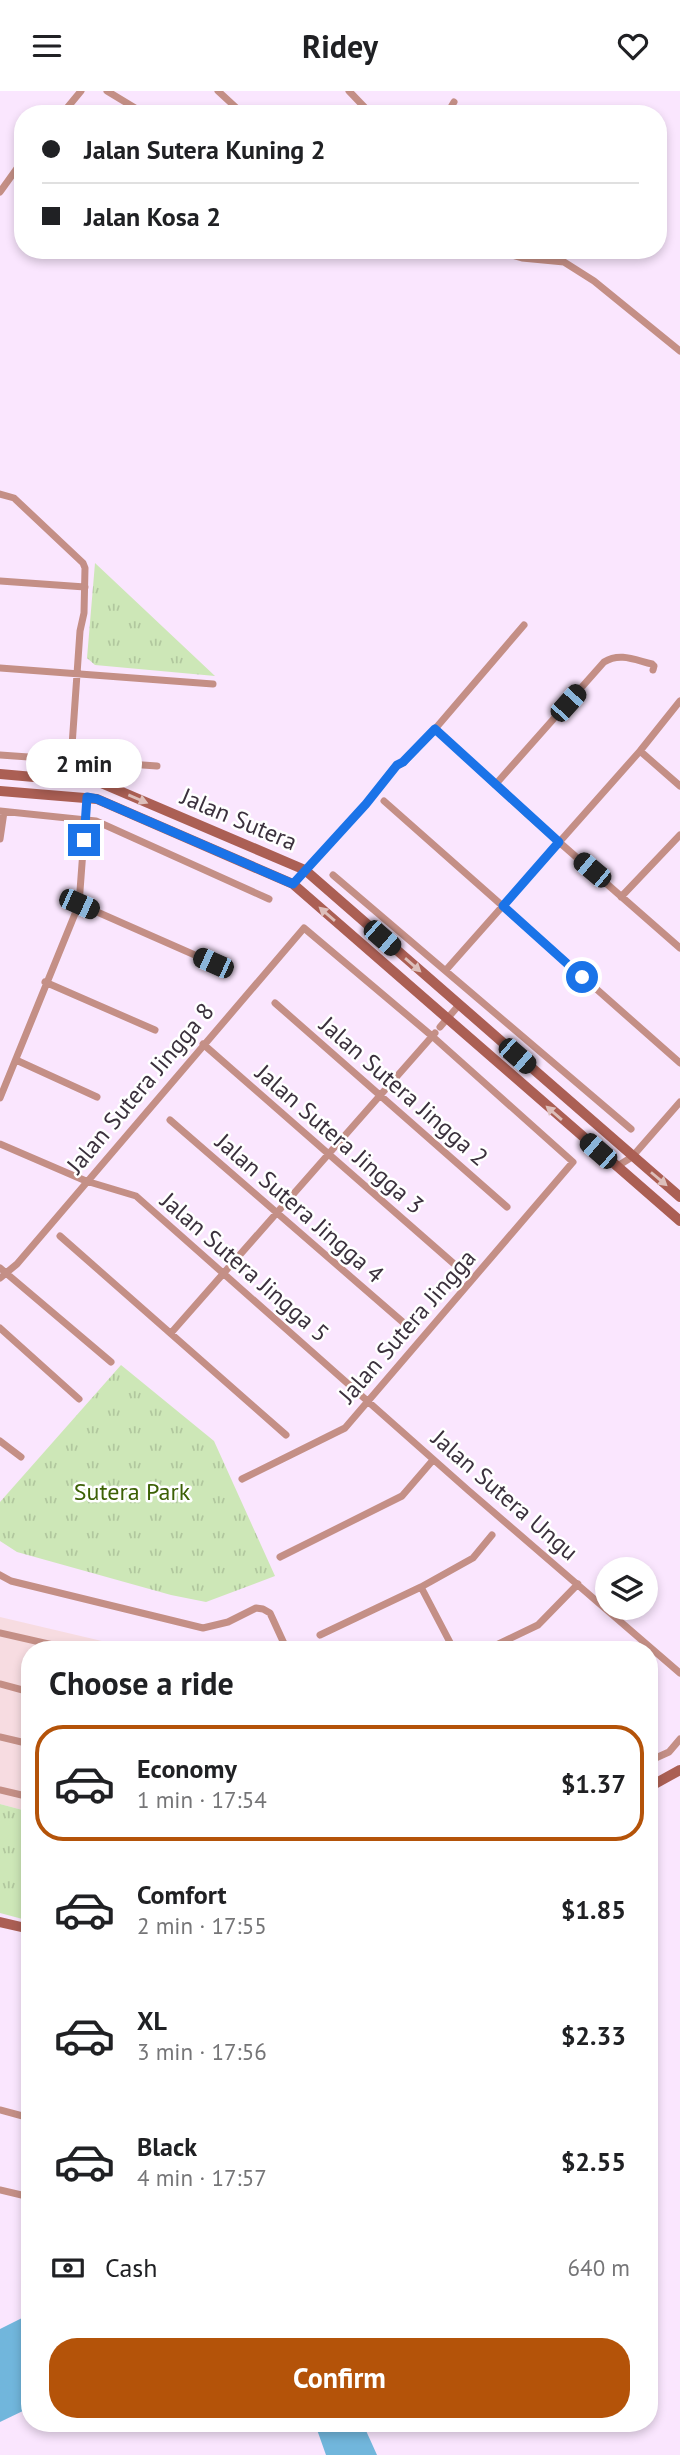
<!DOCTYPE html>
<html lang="en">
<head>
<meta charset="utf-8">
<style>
  :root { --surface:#fff; --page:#f2f2f2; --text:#202124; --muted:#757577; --line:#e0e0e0; --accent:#b45309 }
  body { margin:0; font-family:"PT Sans",sans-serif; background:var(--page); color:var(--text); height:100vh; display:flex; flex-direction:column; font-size:26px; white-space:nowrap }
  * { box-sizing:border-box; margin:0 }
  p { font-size:23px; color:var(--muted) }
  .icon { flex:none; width:38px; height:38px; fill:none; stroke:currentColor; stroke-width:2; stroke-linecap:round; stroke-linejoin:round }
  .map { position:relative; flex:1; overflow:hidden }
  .sheet { position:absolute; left:21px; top:1550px; width:637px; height:791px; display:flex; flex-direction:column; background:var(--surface); border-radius:28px; box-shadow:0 4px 10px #0003 }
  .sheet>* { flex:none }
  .top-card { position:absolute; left:14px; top:14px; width:653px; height:154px; border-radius:28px; box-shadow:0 4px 10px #0003; display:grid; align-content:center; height:154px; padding:0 28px; background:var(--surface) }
  .tools { position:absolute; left:595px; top:1466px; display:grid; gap:14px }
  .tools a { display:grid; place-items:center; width:63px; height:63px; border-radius:50%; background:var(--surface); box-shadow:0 4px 10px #0003; font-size:35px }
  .end { position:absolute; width:32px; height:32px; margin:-16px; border:9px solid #1a73e8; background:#fff; box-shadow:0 0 0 4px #fff }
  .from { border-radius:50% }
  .bubble { position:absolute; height:49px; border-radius:24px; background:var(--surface); box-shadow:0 4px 10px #0003; font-size:23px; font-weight:700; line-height:49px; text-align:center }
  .car { position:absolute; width:21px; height:42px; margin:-21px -10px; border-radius:9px; box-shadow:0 0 5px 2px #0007; background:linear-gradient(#222 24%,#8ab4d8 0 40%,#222 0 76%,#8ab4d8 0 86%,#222 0) }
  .top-card b { display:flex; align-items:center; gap:24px; height:66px; font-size:26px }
  .top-card b+b { border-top:2px solid var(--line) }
  .top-card i { width:18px; height:18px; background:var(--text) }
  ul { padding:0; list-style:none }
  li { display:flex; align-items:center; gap:21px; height:116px; margin:0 14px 10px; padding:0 14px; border:4px solid transparent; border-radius:28px }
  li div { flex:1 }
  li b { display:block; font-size:26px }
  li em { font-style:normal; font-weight:700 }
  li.active { border-color:var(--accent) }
  li>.icon { width:63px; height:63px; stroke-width:1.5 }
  h2 { padding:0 28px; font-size:32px; line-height:84px }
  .pay { display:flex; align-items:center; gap:18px; height:77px; padding:0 28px; font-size:26px }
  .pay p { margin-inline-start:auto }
  .primary-button { display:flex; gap:14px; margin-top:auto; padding:14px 28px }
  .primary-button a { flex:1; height:80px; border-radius:28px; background:var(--accent); color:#fff; font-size:28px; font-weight:700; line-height:80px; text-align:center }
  header { display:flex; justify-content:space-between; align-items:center; height:91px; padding:0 28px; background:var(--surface); font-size:32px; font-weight:700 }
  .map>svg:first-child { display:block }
</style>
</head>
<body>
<header><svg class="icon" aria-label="menu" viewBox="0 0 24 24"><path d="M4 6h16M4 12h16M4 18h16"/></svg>Ridey<svg class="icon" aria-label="heart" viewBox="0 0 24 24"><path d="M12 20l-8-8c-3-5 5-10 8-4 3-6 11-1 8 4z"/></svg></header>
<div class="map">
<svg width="680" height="2364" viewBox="0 0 680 2364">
  <defs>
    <pattern id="park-tufts" width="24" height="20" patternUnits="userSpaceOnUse" patternTransform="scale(1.75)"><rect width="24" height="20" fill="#cde7b7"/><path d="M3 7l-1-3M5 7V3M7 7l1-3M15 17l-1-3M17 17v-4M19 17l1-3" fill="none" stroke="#b1c79e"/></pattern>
  </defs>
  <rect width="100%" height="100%" fill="#fae6fe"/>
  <path fill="#f7dce1" d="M0,1526L140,1559H30V1721L0,1713Z"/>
  <path fill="url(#park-tufts)" d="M95,472L215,585L95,574L87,567Z
    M121,1274L214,1350L275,1485L206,1511L171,1504L17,1461L0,1450V1411Z
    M0,1713L30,1721V1830L0,1822Z"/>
  <path fill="#71b6dc" d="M30,2223V2321L27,2318L0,2331V2238Z
    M315,2333H363L377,2364H326Z"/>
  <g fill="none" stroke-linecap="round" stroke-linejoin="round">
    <path stroke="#c48f86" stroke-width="7" d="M107,0L145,23
      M218,0L243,23
      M349,0L371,23
      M62,23L81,0
      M447,23L454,11
      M658,62L663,58
      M0,101L23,69
      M495,159L522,167L564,171L594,190L680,260
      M0,403L14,407L83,472L85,477L84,522L80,540L71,669
      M0,490L85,496
      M0,577L213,593
      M435,638L526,722L680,857
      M640,660L680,695
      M0,664L157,675
      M61,689L63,668
      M78,690L79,670
      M495,694L604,571C620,561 635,569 652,573L654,575L653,579
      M384,710L680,972
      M0,720L96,730L269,808
      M0,748L4,721
      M333,784L631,1038
      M293,793L366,713L394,677L403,672L435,638L524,534
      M621,806L680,744
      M79,813L213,872
      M446,879L640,660L680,610
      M45,891L155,939
      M275,912L507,1116
      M440,936L459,914
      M203,953L453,1172
      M16,969L97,1006
      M0,1007L79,813L87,706
      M170,1029L405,1233
      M0,1053L86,1090L136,1105L469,1400L680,1582
      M616,1076L632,1066L680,1011
      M60,1145L286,1344
      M0,1177L111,1271
      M0,1187L17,1173L304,837L432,945L573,1071L345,1337L242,1388
      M0,1237L79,1308
      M171,1242L435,942
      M0,1350L21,1366
      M280,1466L402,1405L433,1369
      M0,1484L11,1490L203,1537L228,1531L256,1517L263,1518L270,1522L287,1559
      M421,1496L454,1559
      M0,1542L75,1559
      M320,1544L421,1496L473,1467L492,1444
      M486,1559L538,1534L578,1493
      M0,1593L30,1601
      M0,1646L30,1653
      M649,1670L669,1661L680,1648
      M0,1699L30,1706
      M0,2019L30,2027
      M0,2099L30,2106"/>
    <path stroke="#ab5f54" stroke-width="10" d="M0,683L101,692L305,779L680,1106
      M0,700L97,708L293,793L680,1130
      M649,1696L680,1679
      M0,1831L30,1838"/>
  </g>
  <defs><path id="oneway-solid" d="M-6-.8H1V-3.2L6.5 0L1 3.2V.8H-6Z" transform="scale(1.75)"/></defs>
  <g fill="#ddbfbb">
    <use href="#oneway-solid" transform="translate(138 708) rotate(23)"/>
    <use href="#oneway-solid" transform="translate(327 823) rotate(-139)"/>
    <use href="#oneway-solid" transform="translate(413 874) rotate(41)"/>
    <use href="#oneway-solid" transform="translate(554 1022) rotate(-139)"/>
    <use href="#oneway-solid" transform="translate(659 1088) rotate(40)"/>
  </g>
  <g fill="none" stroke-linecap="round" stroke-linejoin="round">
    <path stroke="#1a73e8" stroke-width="9" d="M84,749L87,706L97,708L293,793L366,713L397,674L403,671L435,638L559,751L503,815L582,886"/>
  </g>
  <g text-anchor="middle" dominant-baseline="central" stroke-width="5" stroke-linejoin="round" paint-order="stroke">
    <g font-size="24" fill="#3b313d" stroke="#fff">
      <text transform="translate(239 728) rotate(23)">Jalan Sutera</text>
      <text transform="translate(140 997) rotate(-50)">Jalan Sutera Jingga 8</text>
      <text transform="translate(404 1000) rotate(41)">Jalan Sutera Jingga 2</text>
      <text transform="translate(340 1048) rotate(41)">Jalan Sutera Jingga 3</text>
      <text transform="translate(300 1117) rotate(41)">Jalan Sutera Jingga 4</text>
      <text transform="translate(245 1176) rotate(41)">Jalan Sutera Jingga 5</text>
      <text transform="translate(407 1235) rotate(-49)">Jalan Sutera Jingga</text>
      <text transform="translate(505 1404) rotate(41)">Jalan Sutera Ungu</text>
    </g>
    <g font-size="24" fill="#3c6005" stroke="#fff">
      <text x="132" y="1400">Sutera Park</text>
    </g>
  </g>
</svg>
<div class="tools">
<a><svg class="icon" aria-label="layers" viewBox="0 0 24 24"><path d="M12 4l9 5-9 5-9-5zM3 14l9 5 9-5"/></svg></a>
</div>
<i class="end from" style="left:582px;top:886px"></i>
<i class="end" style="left:84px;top:749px"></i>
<div class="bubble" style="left:26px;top:648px;width:116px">2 min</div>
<i class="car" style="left:568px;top:612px;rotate:42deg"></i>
<i class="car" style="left:592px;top:779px;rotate:310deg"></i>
<i class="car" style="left:79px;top:813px;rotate:114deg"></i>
<i class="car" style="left:382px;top:847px;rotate:131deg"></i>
<i class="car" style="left:213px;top:872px;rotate:294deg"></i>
<i class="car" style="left:517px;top:965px;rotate:131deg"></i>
<i class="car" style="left:598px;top:1060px;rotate:311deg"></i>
<div class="top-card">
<b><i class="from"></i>Jalan Sutera Kuning 2</b>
<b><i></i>Jalan Kosa 2</b>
</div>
<section class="sheet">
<h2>Choose a ride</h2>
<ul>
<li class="active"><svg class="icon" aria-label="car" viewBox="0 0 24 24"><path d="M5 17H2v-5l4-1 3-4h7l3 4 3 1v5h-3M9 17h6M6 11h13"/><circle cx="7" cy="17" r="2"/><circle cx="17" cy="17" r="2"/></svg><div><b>Economy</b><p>1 min · 17:54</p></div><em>$1.37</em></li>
<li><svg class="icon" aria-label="car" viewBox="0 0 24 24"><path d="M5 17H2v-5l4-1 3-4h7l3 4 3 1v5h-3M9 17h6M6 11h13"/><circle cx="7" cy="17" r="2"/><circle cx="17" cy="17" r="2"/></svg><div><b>Comfort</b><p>2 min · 17:55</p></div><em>$1.85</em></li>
<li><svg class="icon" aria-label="car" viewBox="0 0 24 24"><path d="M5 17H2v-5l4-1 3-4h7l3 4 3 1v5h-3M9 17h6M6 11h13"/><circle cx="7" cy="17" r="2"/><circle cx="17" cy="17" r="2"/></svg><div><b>XL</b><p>3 min · 17:56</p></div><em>$2.33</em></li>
<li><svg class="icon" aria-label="car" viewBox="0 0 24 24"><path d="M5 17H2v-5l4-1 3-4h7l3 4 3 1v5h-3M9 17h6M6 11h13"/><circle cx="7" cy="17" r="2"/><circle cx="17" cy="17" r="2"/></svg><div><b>Black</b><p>4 min · 17:57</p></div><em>$2.55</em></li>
</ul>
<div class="pay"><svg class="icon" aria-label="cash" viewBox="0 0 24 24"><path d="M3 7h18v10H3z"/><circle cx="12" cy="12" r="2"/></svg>Cash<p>640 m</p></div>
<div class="primary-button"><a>Confirm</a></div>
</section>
</div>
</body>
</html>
